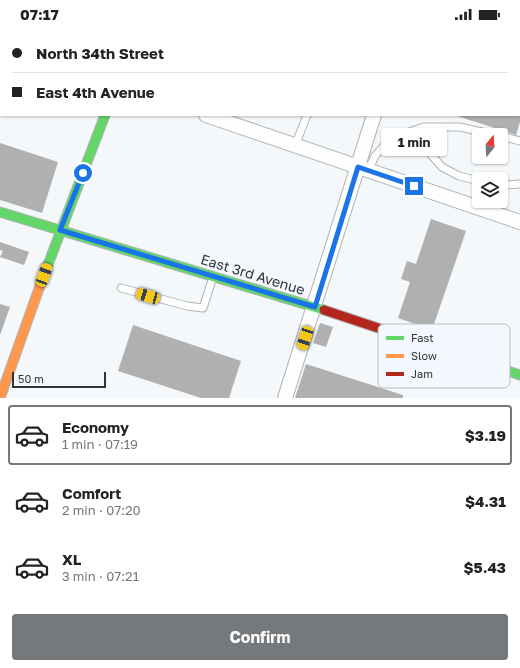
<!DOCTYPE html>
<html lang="en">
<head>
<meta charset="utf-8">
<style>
  :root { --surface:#fff; --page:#f6f6f6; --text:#222; --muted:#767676; --line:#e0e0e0; --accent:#75797b }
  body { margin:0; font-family:"Golos Text",sans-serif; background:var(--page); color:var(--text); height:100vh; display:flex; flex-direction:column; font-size:15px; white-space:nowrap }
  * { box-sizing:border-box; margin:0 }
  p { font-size:13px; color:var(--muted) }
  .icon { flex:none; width:22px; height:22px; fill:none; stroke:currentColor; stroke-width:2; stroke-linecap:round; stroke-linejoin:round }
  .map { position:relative; height:370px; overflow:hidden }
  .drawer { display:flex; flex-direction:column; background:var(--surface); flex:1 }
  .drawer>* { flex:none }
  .guide { position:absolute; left:0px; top:0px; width:520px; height:88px; box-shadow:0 1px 3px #0004; display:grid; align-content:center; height:88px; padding:0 12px; background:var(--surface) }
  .needle { width:26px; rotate:18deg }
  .fabs { position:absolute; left:472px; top:100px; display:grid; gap:8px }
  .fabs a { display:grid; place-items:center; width:36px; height:36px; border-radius:4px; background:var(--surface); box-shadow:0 1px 3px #0004; font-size:20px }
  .scale { position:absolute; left:12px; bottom:10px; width:94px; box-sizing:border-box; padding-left:4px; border:2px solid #303437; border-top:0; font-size:11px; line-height:14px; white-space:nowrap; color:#303437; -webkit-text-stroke:3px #f2f8fd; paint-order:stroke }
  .end { position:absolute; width:18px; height:18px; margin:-9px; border:5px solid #1a73e8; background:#fff; box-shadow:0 0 0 2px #fff }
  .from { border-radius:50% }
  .bubble { position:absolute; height:28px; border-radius:4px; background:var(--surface); box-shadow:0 1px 3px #0004; font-size:13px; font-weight:700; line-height:28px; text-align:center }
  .car { position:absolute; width:12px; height:24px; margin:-12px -6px; border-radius:5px; box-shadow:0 0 3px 1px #0007; background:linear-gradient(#f5c518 24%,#345 0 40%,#f5c518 0 76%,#345 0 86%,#f5c518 0) }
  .guide b { display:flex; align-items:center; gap:14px; height:38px; font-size:15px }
  .guide b+b { border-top:1px solid var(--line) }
  .guide i { width:10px; height:10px; background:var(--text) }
  ul { padding:7px 0 0; list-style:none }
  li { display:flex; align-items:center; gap:12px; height:60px; margin:0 8px 6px; padding:0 4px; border:2px solid transparent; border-radius:4px }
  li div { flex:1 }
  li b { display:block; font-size:15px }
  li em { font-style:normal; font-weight:700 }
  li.current { border-color:var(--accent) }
  li>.icon { width:36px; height:36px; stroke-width:1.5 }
  .cta { display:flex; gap:8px; margin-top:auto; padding:8px 12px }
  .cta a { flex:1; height:46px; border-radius:4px; background:var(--accent); color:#fff; font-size:16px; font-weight:700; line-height:46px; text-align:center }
  .status { display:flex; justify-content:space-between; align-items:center; height:28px; padding:0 20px; background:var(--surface); direction:ltr }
  .status svg { height:11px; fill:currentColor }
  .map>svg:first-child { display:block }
</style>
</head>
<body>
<div class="status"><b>07:17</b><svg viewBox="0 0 49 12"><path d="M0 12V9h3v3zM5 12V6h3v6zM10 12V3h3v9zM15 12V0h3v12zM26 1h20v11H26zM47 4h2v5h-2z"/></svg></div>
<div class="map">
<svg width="520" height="370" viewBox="0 0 520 370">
  <rect width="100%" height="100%" fill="#f5f8fa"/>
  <path fill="#b1b0b0" d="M454,87H520V94L516,107Z
    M0,115L58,134L42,185L0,172Z
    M431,191L466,203L432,302L398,290L410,254L401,251L407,233L416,236Z
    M0,214L29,224L24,237L0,229L3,223L0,222Z
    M0,276L10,279L0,307Z
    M320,295L333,299L326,319L313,315Z
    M133,297L241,333L229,370H201L118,343Z
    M306,336L403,367V370H295Z"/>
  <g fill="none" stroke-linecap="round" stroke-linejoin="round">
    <defs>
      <path id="lane" d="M319,1V0
        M424,99L427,122L442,139L459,148L479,153
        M501,108L520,113
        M295,118L307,87
        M368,143L375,128L391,110L424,99H460L495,107
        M501,157L520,156
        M121,260L187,278L203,280L213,249"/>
      <path id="street" d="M403,1V0
        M206,87L520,194
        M285,370L374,87"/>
      <path id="fast" d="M133,0V1
        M0,28L1,29
        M0,184L324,282
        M41,255L105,87
        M423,315L520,347"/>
      <path id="slow" d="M0,370L41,255"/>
      <path id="jam" d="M324,282L423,315"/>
    </defs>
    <use href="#lane" stroke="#b0b3b5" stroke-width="9"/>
    <use href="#street" stroke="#b0b3b5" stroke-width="16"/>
    <use href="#fast" stroke="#b0b3b5" stroke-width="11"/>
    <use href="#slow" stroke="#b0b3b5" stroke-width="11"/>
    <use href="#jam" stroke="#b0b3b5" stroke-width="11"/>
    <use href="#lane" stroke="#fefefe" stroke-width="7"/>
    <use href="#street" stroke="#fefefe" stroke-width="14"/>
    <use href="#fast" stroke="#63d668" stroke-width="9"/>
    <use href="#slow" stroke="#ff974d" stroke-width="9"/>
    <use href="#jam" stroke="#b3261e" stroke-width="9"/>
  </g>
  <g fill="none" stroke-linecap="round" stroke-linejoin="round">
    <path stroke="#1a73e8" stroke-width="5" d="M83,145L60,202L315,279L358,139L414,158"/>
  </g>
  <g text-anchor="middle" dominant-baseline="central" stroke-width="4" stroke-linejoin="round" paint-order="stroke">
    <g font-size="14" fill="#303437" stroke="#f2f8fd">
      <text transform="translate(253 246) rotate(17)">East 3rd Avenue</text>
    </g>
  </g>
  <rect x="378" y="296" width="132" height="64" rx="6" fill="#f2f8fd" stroke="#b8bdc2" stroke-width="1"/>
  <rect x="386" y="308" width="18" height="4" fill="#63d668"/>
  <rect x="386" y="326" width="18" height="4" fill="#ff974d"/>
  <rect x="386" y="344" width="18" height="4" fill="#b3261e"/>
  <g font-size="11" fill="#303437">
    <text x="411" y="314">Fast</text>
    <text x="411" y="332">Slow</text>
    <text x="411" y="350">Jam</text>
  </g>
</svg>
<div class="fabs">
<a><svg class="needle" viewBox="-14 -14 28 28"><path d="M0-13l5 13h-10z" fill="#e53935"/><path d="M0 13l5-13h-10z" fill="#767676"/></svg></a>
<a><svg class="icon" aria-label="layers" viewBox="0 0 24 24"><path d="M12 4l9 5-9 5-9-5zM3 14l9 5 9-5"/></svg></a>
</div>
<div class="scale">50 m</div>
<i class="end from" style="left:83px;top:145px"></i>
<i class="end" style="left:414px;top:158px"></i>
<div class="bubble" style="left:381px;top:100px;width:66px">1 min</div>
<i class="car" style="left:44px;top:247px;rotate:20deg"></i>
<i class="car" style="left:148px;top:268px;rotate:286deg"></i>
<i class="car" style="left:305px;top:310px;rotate:198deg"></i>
<div class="guide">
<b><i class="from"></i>North 34th Street</b>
<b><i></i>East 4th Avenue</b>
</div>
</div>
<section class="drawer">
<ul>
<li class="current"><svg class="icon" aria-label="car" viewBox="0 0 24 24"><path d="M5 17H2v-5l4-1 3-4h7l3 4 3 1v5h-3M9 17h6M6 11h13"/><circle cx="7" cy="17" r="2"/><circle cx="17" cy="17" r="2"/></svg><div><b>Economy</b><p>1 min · 07:19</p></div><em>$3.19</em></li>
<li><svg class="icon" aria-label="car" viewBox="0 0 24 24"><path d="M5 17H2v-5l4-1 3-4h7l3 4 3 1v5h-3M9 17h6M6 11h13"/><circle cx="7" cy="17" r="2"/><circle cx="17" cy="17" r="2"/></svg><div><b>Comfort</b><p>2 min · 07:20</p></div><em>$4.31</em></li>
<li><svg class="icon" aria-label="car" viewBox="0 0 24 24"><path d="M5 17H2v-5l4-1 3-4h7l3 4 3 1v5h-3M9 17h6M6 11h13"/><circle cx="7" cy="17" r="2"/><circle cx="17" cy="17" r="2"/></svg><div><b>XL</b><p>3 min · 07:21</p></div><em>$5.43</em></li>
</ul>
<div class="cta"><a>Confirm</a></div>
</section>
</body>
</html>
